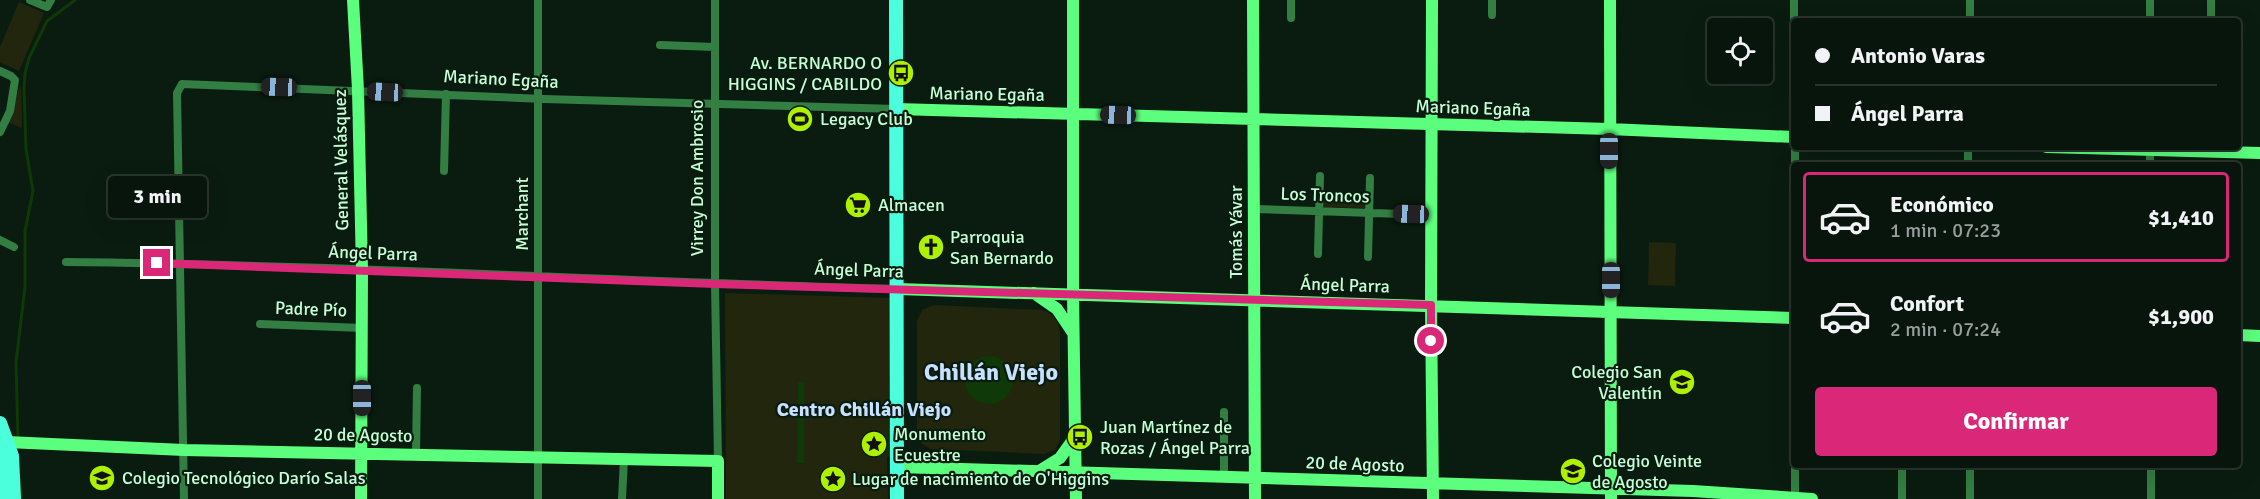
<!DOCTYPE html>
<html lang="es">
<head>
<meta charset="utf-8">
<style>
  :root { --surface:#08150c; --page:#111e15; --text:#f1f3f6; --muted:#989f9d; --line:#29342d; --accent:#db2777 }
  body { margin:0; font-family:Signika,sans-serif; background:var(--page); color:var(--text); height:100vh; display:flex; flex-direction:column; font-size:22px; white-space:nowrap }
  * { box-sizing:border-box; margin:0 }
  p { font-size:20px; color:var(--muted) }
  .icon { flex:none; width:33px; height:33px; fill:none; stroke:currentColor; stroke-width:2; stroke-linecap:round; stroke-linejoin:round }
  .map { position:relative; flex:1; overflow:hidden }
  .details { position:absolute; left:1791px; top:162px; width:450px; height:306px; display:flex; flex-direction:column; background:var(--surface); border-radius:6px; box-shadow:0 6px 24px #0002,0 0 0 2px var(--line) }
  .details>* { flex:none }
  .guide { position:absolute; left:1791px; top:18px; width:450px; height:132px; border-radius:6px; box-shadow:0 6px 24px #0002,0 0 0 2px var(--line); display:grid; align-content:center; height:132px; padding:0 24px; background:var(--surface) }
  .tools { position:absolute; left:1707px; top:18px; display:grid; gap:12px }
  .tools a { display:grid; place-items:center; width:66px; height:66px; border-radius:6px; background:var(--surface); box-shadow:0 6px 24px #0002,0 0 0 2px var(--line); font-size:30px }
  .end { position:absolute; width:27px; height:27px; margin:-14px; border:8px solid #db2777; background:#fff; box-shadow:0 0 0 3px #fff }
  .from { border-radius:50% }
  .bubble { position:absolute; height:42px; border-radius:6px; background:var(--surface); box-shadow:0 6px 24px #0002,0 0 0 2px var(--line); font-size:20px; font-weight:800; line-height:42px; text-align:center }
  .car { position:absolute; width:18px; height:36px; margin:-18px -9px; border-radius:8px; box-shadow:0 0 4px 2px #0007; background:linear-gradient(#222 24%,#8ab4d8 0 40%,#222 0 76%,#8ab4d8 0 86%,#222 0) }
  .guide b { display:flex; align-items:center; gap:21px; height:57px; font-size:22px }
  .guide b+b { border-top:2px solid var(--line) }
  .guide i { width:15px; height:15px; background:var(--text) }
  ul { padding:10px 0 0; list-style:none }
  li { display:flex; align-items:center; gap:18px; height:90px; margin:0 12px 9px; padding:0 12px; border:3px solid transparent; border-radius:6px }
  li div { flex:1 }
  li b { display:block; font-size:22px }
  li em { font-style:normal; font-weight:800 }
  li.active { border-color:var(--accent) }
  li>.icon { width:54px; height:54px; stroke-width:1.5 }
  .cta { display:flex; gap:12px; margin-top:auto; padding:12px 24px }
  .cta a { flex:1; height:69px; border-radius:6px; background:var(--accent); color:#fff; font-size:24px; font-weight:800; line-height:69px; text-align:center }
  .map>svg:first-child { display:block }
</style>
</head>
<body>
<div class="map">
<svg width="2260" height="499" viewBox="0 0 2260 499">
  <rect width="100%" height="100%" fill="#0a1c10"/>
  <path fill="#22260d" d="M19,2L44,13L19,71L0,62V47Z
    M21,85L22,128L5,121Z
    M1323,193L1366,194V208L1323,207Z
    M1649,242L1676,243L1675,286L1648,285Z
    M725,293L892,298L893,457H887L888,499H726Z
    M934,305L1042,310C1053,314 1059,320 1060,333V440L1055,450L1044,454L931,449L921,443L917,432V321L922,310Z"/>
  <path fill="#0f3906" d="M965 380a24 24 0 1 1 48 0a24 24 0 1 1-48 0Z
    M798,382H804V463H797Z"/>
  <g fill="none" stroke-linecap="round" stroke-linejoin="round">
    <path stroke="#0f3906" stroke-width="3" d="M18,440L16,362L25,287V231L33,191L26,149L24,89L25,73L29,58L47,21L75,0
      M20,479L21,499"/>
    <path stroke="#327e43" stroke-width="8" d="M30,0L47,7L51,0
      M538,0V499
      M715,0V284L718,461
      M1794,0V21
      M2211,0V21
      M1492,15V0
      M1291,18V0
      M1970,21V0
      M2150,21V0
      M660,45L715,47
      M0,71L11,76L15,80L10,111L0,132
      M1795,147V165
      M2150,147V165
      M1968,165V147
      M444,171L446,94
      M1254,209L1431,215
      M0,240L14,247
      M1318,254L1320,176
      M1368,257L1370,178
      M66,262C344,265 621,282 898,289
      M260,324L362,328
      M416,454L417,388
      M1970,465V499
      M1224,478V412
      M184,499L177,93L182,84L544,99L897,109
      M622,499L624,458
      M1795,499V465
      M1902,499V465
      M2151,499V465"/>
    <path stroke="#5cff7d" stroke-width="12" d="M353,0L358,90L362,270L361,499
      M1073,0V294L1076,499
      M1253,0L1255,499
      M1432,0L1431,305L1433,499
      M1610,0L1611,499
      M897,109L1609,129L1794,137
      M2046,147L2260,153
      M898,289L1794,318
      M1034,293L1057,309L1073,333
      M2238,335L2260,336
      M7,442L184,450L718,461V499
      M897,467L1693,491L1812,499
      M1039,471L1060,458L1075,437"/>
    <path stroke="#4cffdc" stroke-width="14" d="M896,0L897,499
      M0,423L12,456L14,499
      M1,499L3,457L7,442"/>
  </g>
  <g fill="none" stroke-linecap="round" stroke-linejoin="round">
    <path stroke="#db2777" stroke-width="8" d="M157,263L715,284L1431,305V341"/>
  </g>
  <defs>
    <symbol id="bus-disc" viewBox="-11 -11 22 22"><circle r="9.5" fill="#adf000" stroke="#0a1c10"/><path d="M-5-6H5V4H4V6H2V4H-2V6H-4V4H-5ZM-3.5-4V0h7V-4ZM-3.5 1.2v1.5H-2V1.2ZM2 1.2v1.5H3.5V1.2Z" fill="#111"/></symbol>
    <symbol id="stadium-disc" viewBox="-11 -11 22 22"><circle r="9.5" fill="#adf000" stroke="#0a1c10"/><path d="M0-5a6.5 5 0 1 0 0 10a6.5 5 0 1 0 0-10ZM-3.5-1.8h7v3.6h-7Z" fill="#111"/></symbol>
    <symbol id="supermarket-disc" viewBox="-11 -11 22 22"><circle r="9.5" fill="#adf000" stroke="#0a1c10"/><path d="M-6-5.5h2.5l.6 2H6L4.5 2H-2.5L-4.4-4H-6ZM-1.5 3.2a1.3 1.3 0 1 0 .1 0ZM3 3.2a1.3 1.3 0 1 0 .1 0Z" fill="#111"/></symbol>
    <symbol id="church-disc" viewBox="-11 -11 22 22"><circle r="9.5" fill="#adf000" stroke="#0a1c10"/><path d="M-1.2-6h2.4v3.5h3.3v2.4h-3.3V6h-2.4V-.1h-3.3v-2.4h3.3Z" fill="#111"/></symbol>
    <symbol id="school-disc" viewBox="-11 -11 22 22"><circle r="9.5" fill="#adf000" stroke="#0a1c10"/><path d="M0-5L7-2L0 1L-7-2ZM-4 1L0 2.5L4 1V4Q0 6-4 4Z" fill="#111"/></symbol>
    <symbol id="sight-disc" viewBox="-11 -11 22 22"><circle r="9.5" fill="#adf000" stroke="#0a1c10"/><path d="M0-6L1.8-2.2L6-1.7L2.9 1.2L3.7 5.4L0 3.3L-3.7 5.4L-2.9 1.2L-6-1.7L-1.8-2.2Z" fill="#111"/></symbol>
  </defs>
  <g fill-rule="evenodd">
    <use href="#bus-disc" x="886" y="58" width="30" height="30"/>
    <use href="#stadium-disc" x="785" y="104" width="30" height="30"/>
    <use href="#supermarket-disc" x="843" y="190" width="30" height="30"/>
    <use href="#church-disc" x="916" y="232" width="30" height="30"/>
    <use href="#school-disc" x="1667" y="367" width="30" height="30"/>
    <use href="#bus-disc" x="1065" y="422" width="30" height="30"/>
    <use href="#sight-disc" x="859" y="429" width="30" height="30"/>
    <use href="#school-disc" x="1558" y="456" width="30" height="30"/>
    <use href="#school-disc" x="87" y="463" width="30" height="30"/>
    <use href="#sight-disc" x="818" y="464" width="30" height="30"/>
  </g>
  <g text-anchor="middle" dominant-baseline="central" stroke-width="4.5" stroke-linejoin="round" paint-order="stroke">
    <g font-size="18" fill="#c5ffd6" stroke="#0a1c10" text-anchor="start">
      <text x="882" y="63" text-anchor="end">Av. BERNARDO O<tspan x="882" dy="21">HIGGINS / CABILDO</tspan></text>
      <text x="820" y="119">Legacy Club</text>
      <text x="878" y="205">Almacen</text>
      <text x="950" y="237">Parroquia<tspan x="950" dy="21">San Bernardo</tspan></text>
      <text x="1662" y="372" text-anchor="end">Colegio San<tspan x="1662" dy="21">Valentín</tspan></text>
      <text x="1100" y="427">Juan Martínez de<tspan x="1100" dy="21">Rozas / Ángel Parra</tspan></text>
      <text x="894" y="434">Monumento<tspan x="894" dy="21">Ecuestre</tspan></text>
      <text x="1592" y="461">Colegio Veinte<tspan x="1592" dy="21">de Agosto</tspan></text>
      <text x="122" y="478">Colegio Tecnológico Darío Salas</text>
      <text x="852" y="479">Lugar de nacimiento de O'Higgins</text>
    </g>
    <g font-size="18" fill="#c5ffd6" stroke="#0a1c10">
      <text transform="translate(501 79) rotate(3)">Mariano Egaña</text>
      <text transform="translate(987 94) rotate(1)">Mariano Egaña</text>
      <text transform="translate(1473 108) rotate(2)">Mariano Egaña</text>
      <text transform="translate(341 160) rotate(-91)">General Velásquez</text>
      <text transform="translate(697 178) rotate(-90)">Virrey Don Ambrosio</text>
      <text transform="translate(1325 195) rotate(2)">Los Troncos</text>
      <text transform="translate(522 214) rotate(-90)">Marchant</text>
      <text transform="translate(1236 232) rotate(-90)">Tomás Yávar</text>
      <text transform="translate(373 253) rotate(2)">Ángel Parra</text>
      <text transform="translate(859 270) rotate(2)">Ángel Parra</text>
      <text transform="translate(1345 285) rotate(2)">Ángel Parra</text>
      <text transform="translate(311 309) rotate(2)">Padre Pío</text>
      <text transform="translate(363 435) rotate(1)">20 de Agosto</text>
      <text transform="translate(1355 464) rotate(2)">20 de Agosto</text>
    </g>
    <g font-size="20" font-weight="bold" fill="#c7e1ff" stroke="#0a1c10">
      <text x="864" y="409">Centro Chillán Viejo</text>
    </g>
    <g font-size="24" font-weight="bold" fill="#c7e1ff" stroke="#0a1c10">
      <text x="991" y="372">Chillán Viejo</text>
    </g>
  </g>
</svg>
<div class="tools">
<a><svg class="icon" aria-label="locate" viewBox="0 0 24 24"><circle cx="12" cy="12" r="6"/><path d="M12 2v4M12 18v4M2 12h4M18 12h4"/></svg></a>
</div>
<i class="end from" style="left:1431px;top:341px"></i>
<i class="end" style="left:157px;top:263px"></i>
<div class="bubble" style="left:108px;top:176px;width:99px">3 min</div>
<i class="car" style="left:279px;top:87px;rotate:272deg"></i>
<i class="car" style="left:385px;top:92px;rotate:273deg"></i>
<i class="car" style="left:1118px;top:115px;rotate:272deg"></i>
<i class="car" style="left:1609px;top:151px;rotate:180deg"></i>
<i class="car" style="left:1411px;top:214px;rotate:272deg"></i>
<i class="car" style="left:1611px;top:280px;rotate:180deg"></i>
<i class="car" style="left:362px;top:398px;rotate:180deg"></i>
<div class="guide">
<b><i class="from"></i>Antonio Varas</b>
<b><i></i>Ángel Parra</b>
</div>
<section class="details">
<ul>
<li class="active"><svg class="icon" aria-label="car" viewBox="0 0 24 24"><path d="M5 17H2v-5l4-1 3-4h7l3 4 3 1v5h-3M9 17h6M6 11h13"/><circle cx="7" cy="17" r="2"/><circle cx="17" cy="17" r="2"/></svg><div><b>Económico</b><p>1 min · 07:23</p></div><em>$1,410</em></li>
<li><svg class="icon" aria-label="car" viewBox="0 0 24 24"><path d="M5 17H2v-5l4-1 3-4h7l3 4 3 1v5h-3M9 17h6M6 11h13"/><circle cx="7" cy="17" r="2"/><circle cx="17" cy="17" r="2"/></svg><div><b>Confort</b><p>2 min · 07:24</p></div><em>$1,900</em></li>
</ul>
<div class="cta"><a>Confirmar</a></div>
</section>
</div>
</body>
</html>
